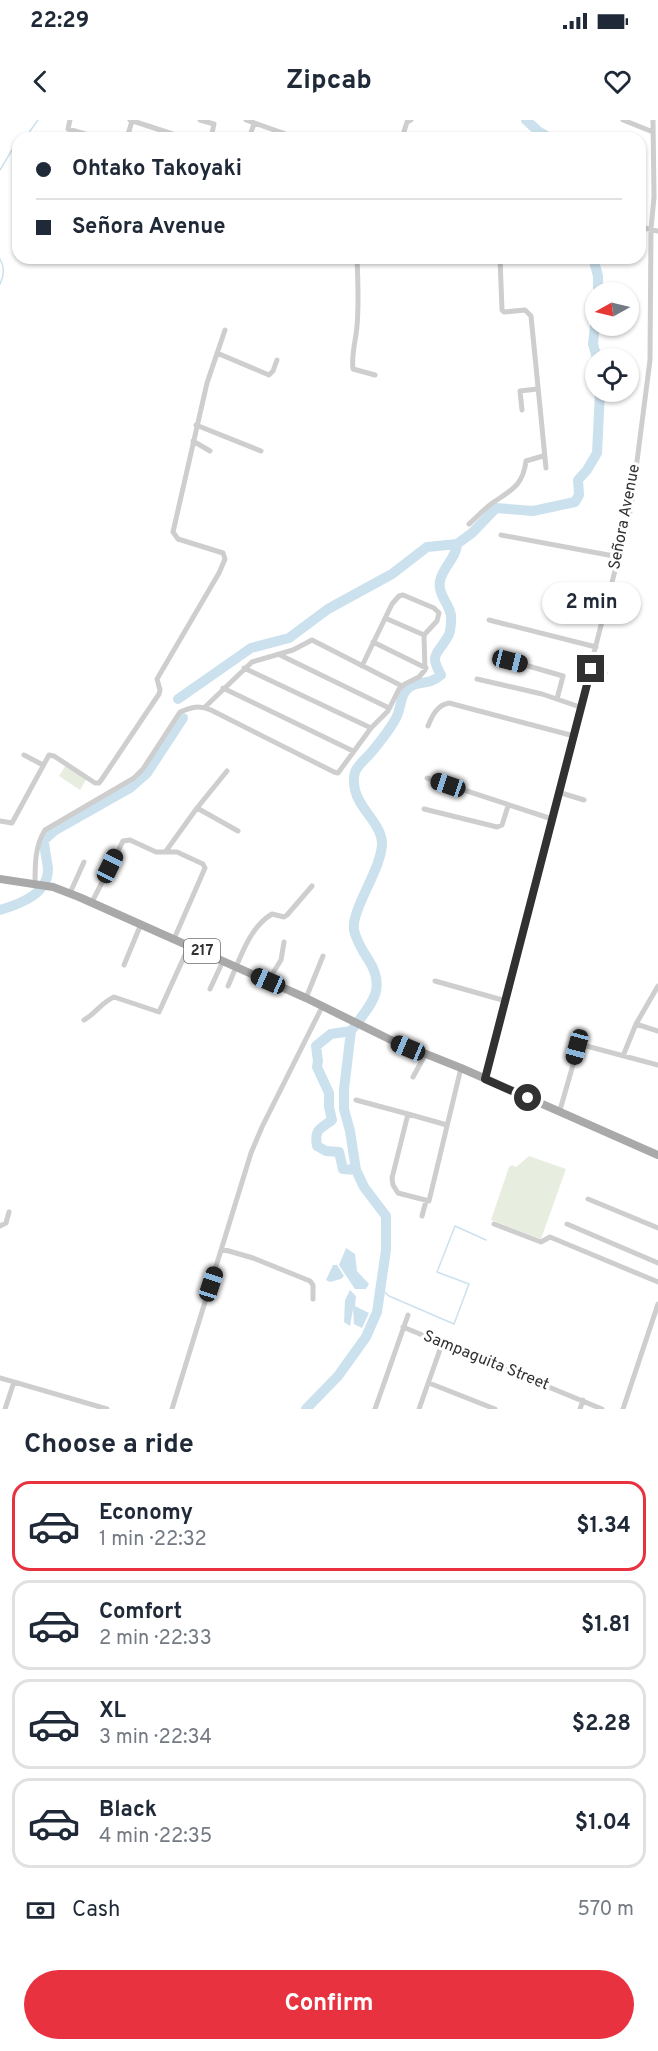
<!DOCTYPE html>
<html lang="en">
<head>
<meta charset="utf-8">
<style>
  :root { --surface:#fff; --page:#f6f6f7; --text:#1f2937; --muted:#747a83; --line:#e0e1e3; --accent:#e93240 }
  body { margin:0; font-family:Overpass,sans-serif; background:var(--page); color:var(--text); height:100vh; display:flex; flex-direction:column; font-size:22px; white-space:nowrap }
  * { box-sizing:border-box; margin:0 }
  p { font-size:20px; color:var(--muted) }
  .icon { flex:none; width:33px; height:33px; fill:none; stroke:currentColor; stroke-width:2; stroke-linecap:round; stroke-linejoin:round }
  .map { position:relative; height:1289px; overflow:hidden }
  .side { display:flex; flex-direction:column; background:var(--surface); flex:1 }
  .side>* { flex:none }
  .hud { position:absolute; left:12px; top:12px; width:634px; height:132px; border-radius:18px; box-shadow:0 2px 4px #0004; display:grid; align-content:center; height:132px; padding:0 24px; background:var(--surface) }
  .needle { width:39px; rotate:262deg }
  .buttons { position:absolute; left:585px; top:162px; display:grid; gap:12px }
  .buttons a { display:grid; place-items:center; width:54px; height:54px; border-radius:50%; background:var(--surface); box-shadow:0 2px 4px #0004; font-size:30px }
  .end { position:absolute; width:27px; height:27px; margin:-14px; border:8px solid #313131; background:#fff; box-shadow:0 0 0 3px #fff }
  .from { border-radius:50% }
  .bubble { position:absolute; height:42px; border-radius:21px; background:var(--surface); box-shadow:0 2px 4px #0004; font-size:20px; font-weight:700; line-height:42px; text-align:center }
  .car { position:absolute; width:18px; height:36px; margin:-18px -9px; border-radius:8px; box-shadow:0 0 4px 2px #0007; background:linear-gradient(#222 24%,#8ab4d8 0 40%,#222 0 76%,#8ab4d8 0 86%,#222 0) }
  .hud b { display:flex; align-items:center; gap:21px; height:57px; font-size:22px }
  .hud b+b { border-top:2px solid var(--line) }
  .hud i { width:15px; height:15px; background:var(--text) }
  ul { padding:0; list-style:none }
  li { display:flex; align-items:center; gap:18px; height:90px; margin:0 12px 9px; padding:0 12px; border:3px solid var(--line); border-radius:18px }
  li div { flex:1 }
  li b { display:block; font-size:22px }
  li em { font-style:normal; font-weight:700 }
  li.current { border-color:var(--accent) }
  li>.icon { width:54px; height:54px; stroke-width:1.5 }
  h2 { padding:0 24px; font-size:27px; line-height:72px }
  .pay { display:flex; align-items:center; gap:15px; height:66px; padding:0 24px; font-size:22px }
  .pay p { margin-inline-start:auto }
  .button { display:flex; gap:12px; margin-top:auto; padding:12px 24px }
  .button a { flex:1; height:69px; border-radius:36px; background:var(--accent); color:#fff; font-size:24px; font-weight:700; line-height:69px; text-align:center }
  .status { display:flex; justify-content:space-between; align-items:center; height:42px; padding:0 30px; background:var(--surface); direction:ltr }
  .status svg { height:16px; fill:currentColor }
  header { display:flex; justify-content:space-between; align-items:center; height:78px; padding:0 24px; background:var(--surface); font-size:27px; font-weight:700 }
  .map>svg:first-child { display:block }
</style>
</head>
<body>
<div class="status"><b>22:29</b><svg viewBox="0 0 49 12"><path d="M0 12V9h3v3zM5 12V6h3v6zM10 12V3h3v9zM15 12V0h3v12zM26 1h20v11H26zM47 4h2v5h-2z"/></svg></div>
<header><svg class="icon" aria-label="back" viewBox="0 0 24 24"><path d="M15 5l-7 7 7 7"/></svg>Zipcab<svg class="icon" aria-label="heart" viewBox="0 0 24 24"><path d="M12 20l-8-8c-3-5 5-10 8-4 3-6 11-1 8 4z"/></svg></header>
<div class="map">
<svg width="658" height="1289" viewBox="0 0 658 1289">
  <rect width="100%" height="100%" fill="#fff"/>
  <path fill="#e7eee0" d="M66,645L87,658L80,670L59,656Z
    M529,1036L566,1049L541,1119L491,1100L509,1047L512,1045L516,1047Z"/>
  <path fill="#cce1ee" d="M346,1128L355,1134L357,1151L369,1164L366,1169H355L339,1145Z
    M333,1145H337L344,1156L341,1159L330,1162L326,1160Z
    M350,1170L356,1176L355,1186L369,1193L362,1208L354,1204L353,1189L350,1206L344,1202L345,1180Z"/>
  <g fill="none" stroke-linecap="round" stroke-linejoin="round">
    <path stroke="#cce1ee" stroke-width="1.5" d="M25,18L38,0
      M0,50L12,30L18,25
      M0,139C5,148 4,155 0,164
      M380,1168L389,1176L454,1204L469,1164L437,1152L455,1106L486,1120"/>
    <path stroke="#cce1ee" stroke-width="10" d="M526,0L538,11L550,18
      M593,138L598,156V172
      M596,196L593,224L597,238
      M178,579L251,528L289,518L328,489L392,454L427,427L457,424
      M0,790C20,784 48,774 48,749C47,739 44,729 44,720L54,711L130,668L147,653L183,598
      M351,911L344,969V989L350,1011L356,1050
      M306,1289L338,1256L366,1217L377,1192L386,1130V1096L364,1067L356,1050L343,1049L339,1032L326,1031L317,1026C314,1009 320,1009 332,1000L329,987V973L317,947L318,941L316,926L331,914L351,911C370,885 388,870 368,839C363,832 356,819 354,810C351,789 382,749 382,723C381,703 359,689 355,670C351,651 357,647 369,635C376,627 391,608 396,598C402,588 399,573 411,566C422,560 428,566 441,555C429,534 437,535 447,518C450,514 451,506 451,500C453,487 437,476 440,461C442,448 457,437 457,424L472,413L496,388L533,391L575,382L579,375L578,360L587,350L597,333L600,272"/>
    <path stroke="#cecece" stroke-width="5" d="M70,0L68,9L99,18
      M130,0L185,18
      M200,0L214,4L211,18
      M246,0L297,18
      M623,0L653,12
      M127,18L132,1
      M249,18L254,4
      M402,18L407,2L411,0
      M640,107L658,111
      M357,138C358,161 359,183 357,206C356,220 351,235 353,249L375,255
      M500,138L502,190L504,192L525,190L531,196L546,348
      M217,233L269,255L273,251L277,240
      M522,290L520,271L537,269
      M196,305L261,331
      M193,321L210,331
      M469,404C476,398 483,390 491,384C509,371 523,367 526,341L543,336
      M501,415L619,437
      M385,498L424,515
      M489,500L596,527
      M373,522L426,548
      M280,535L389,588
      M511,541L563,556L557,579
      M244,548L371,608
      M591,549L605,553
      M477,559L542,574L580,587
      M223,568L353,631
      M205,587L252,542L293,530L312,520L402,566
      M428,606C432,596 437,585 449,583L574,616
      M24,635L43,645
      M427,658L552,699
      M558,672L584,680
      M197,688L227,651
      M424,689L497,707L502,705L508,686
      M0,701L12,703L49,635L54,636L95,663H99L102,659L159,574L160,570L157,559L219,453L225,439L223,433L178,419L173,412L207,263L225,210
      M166,731L197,688L238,711
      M35,764C35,744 35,726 45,710L134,658L143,649L180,592C192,587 199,585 211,590L334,652L338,653L371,608L388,591L399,569L405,564L419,557L425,550L424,515L437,501L439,493L434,488L403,475L399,476L392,484L362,546
      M70,773L84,742
      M92,782L123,721L130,720L156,732H177L203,744L205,748L174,819
      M124,845L141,804
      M268,861L281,840L284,822
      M435,861L506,881
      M228,866C239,842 248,808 272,794L284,797L287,795L312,766
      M210,869L223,841
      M306,878L323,836
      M84,900C95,894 102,882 114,877L159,892L189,826
      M636,904L658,911
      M623,936L636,904L658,866
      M413,957L425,935
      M485,959L631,388L650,240L651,109L654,77L653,0
      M356,980L408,994
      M560,990L579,924L658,945
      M447,1005L408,994L392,1058L393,1065L398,1073L429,1081L461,948
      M588,1079L658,1108
      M422,1096L426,1081
      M494,1104L541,1122L550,1117L658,1162
      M567,1104L658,1143
      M0,1106L6,1103L9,1092
      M222,1129L253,1138L310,1161L313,1165V1179
      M403,1207L602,1289
      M0,1258L107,1289
      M429,1263L495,1289
      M5,1289L14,1262
      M172,1289L251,1033L262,1007L322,887
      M375,1289L408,1195
      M419,1289L442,1224
      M580,1289L583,1280
      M623,1289L658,1184"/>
    <path stroke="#a9a9a9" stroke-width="8" d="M0,759L53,767L79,777L306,878L391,920L461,948L658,1035"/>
  </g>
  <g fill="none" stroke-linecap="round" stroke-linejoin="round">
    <path stroke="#313131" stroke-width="8" d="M528,978L485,959L591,549"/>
  </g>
  <g text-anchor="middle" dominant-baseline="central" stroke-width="6" stroke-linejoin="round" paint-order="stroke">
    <rect fill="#fff" stroke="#6f6f6f" stroke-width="1.5" x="184" y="819" width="36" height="24" rx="4.5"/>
    <g font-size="15" font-weight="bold" fill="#313131">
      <text x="202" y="831">217</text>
    </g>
    <g font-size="16" fill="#313131" stroke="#fff">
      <text transform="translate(625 397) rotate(-79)">Señora Avenue</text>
      <text transform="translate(486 1241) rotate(22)">Sampaguita Street</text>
    </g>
  </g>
</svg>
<div class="buttons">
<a><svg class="needle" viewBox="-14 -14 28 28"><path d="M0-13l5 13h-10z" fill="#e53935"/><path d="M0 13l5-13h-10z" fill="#747a83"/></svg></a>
<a><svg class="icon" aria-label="locate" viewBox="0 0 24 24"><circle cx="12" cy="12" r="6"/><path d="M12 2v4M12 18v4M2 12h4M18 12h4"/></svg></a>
</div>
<i class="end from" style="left:528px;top:978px"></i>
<i class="end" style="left:591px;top:549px"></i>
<div class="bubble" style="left:542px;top:462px;width:99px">2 min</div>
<i class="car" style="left:510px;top:541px;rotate:104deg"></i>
<i class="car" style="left:448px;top:665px;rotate:289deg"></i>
<i class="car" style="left:110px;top:746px;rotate:26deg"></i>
<i class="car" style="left:268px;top:861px;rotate:294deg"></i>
<i class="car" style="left:577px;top:927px;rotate:195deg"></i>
<i class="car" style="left:408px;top:928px;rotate:293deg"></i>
<i class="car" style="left:211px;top:1164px;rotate:18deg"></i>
<div class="hud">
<b><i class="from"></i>Ohtako Takoyaki</b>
<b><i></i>Señora Avenue</b>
</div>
</div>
<section class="side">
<h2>Choose a ride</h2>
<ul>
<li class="current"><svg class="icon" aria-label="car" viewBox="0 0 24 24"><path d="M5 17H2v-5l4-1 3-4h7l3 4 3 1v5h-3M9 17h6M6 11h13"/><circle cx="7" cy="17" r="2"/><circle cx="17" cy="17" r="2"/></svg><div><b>Economy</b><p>1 min · 22:32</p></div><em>$1.34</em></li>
<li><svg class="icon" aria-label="car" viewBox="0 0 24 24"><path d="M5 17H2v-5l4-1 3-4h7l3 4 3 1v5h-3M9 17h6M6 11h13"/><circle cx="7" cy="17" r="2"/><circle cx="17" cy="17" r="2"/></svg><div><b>Comfort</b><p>2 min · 22:33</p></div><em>$1.81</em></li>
<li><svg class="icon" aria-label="car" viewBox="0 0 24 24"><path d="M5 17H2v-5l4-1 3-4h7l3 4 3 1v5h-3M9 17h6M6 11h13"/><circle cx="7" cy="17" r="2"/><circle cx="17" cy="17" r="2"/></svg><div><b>XL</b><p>3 min · 22:34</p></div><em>$2.28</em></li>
<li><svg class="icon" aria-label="car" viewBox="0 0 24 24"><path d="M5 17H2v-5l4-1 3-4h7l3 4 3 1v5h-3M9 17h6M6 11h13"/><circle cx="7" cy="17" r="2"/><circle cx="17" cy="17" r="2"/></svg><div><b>Black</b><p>4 min · 22:35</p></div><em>$1.04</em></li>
</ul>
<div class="pay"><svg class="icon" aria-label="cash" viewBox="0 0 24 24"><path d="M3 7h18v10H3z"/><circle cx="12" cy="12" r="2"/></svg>Cash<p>570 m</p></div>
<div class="button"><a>Confirm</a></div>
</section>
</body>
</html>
